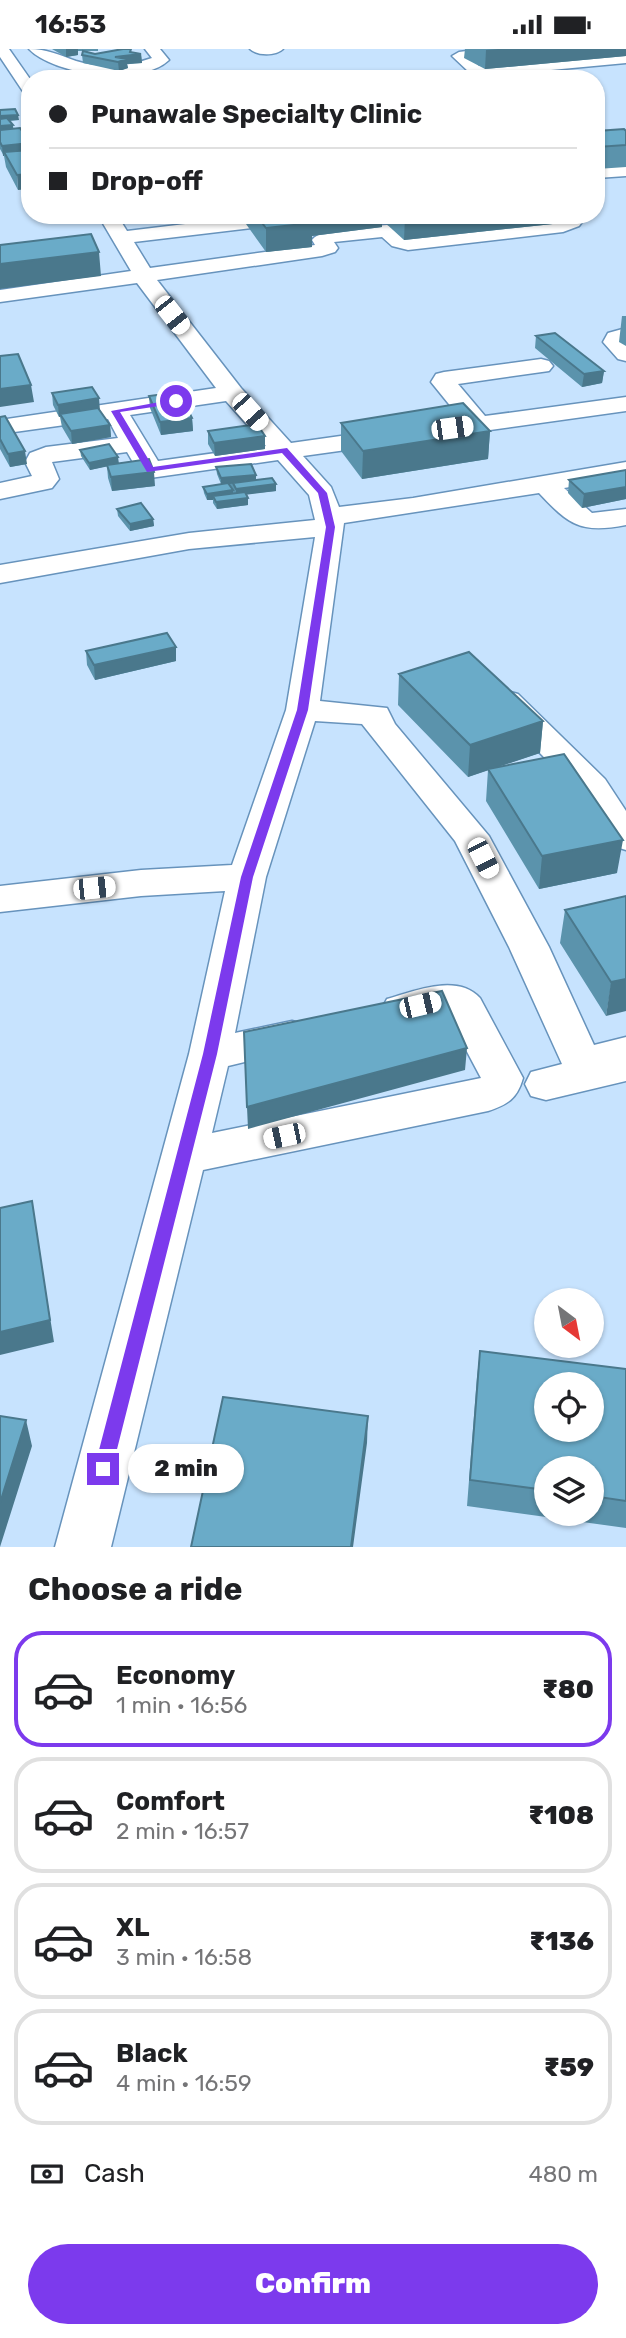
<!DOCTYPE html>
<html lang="en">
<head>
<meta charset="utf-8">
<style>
  :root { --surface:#fff; --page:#f6f6f6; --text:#202124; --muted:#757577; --line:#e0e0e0; --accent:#7c3aed }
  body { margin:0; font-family:Rubik,sans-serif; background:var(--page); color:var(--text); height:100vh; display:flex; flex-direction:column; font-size:26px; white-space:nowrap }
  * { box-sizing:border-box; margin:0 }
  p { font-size:23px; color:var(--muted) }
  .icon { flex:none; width:38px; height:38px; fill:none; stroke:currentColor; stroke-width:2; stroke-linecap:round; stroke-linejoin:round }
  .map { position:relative; height:1498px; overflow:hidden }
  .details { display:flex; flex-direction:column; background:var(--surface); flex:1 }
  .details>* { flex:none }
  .banner { position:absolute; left:21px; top:21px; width:584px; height:154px; border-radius:28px; box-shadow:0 2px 5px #0004; display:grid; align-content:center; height:154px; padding:0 28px; background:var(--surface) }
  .needle { width:46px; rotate:148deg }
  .buttons { position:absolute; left:534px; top:1239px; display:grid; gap:14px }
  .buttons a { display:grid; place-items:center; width:70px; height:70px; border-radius:50%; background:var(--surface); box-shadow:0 2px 5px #0004; font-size:35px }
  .end { position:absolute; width:32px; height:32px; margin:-16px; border:9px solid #7c3aed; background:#fff; box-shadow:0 0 0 4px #fff }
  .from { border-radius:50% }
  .bubble { position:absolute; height:49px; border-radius:24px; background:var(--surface); box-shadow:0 2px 5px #0004; font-size:23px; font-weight:800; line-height:49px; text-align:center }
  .car { position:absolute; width:21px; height:42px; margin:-21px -10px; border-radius:9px; box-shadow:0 0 5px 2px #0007; background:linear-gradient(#fff 24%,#345 0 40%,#fff 0 76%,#345 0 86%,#fff 0) }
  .banner b { display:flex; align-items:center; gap:24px; height:66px; font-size:26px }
  .banner b+b { border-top:2px solid var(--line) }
  .banner i { width:18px; height:18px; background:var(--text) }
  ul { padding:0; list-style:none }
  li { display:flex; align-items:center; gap:21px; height:116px; margin:0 14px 10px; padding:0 14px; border:4px solid var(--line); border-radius:28px }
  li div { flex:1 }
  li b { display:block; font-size:26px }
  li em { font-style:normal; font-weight:800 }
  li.current { border-color:var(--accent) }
  li>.icon { width:63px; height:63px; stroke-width:1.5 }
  h2 { padding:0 28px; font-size:32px; line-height:84px }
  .pay { display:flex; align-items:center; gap:18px; height:77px; padding:0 28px; font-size:26px }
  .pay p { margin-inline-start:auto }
  .cta { display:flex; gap:14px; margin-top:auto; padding:14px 28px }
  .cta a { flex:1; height:80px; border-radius:42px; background:var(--accent); color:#fff; font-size:28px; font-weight:800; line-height:80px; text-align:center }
  .status { display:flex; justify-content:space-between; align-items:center; height:49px; padding:0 35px; background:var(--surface); direction:ltr }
  .status svg { height:19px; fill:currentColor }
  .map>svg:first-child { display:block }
</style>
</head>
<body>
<div class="status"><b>16:53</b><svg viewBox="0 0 49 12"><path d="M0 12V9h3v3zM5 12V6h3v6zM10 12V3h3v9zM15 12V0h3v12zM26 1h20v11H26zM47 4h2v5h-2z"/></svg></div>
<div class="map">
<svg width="626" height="1498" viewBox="0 0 626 1498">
  <rect width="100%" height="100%" fill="#c7e3fe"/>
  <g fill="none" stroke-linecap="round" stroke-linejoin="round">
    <defs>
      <path id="minor" d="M0,0H9L30,30V46L24,44L0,8Z
        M29,0C47,0 59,6 76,12C102,20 126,18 152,9L145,0H160L169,11C141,38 54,26 29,0Z
        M250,0H283C276,7 257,7 250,0Z
        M482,0H529L522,4L472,10L479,17L626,4V14L486,27L470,24L452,7L459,3Z
        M626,117V127L597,129V119Z
        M98,166H117L127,182L260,166H319L310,172L134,193L150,219L315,196L312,191C323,177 368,178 387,176L394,178L408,189L559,171L556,166H576L582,173L579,177L563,183L408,201L392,197L382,188L334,193L338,199L335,203L322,207L157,231L241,339L291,394L461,370L431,333L436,325L444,323L541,310L549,312L553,317L549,322L458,335L485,367L626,348V362L303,407L331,438L339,458L413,449L626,413V429L564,439L592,464L626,460V476C581,485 569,476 539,444L344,474L320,652L387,659L395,675L489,787L549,898L594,996L626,988V1032L546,1051L531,1047L525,1035L531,1023L562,1015L509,898L455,792L362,675L315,672L266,828L235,984L292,972L307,976L313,987L307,998L228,1017L212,1084L481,1029L447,965L401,976L387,972L381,961L387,950C415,942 457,924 480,949L523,1029C517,1050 508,1055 488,1062L203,1121L111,1498H55L189,1005L225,842L141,847L0,863V837L141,821L232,816L286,661L315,488L189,500L0,534V516L189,484L315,471L309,446L278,411L150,429L141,427L127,403L52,413L59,430L52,439L0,450V434L32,427L25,413L30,404L46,398L118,389L108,370L0,385V371L216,339L137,234L0,253V241L131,222ZM226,352L266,397L158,412L130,366Z
        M626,279V312L618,310L603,293L608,284Z
        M507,642L518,645L605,730L626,762V801L613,797L580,745L496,659L491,652L496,645Z"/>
    </defs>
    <use href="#minor" stroke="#6793bc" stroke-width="3"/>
    <use href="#minor" fill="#fff" fill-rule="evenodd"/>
  </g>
  <path fill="#5b93ac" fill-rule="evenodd" d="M52,0H98V2H78V6L66,8Z
    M131,0V3L141,5L142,14L127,15L128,19L119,22L83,14L82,6Z
    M465,0H626V7L485,20L464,9Z
    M0,61L19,71L9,72L13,76L18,141L6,118L4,107L0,100Z
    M597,82H626V118L597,120Z
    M246,166H563L562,174L404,191L382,171V178L312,187V198L266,203L246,175Z
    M622,267H626V297L619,293Z
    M536,287L604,322L602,334L582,338L535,299Z
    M52,344L100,361L110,376L111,388L72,395L62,378L60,368H59L53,356Z
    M149,347L192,369L193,382L161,386L150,359Z
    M0,368L27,415L10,418L0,400Z
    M341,374L490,382L488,410L362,430L341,402Z
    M208,382L265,387V400L215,407L208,395Z
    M80,401L119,414L155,437L112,442L108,429L107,417L90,421L81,407Z
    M216,418L256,431L276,442L246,445L248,456L217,460L213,454V451H207L204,444L203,438L221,435L217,425Z
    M626,421V450L582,459L568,444L569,431Z
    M117,460L153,470L154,477L130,482L118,467Z
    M86,602L176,612L95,631L87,616Z
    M399,625L543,672L540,704L500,717L617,824L539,840L486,752L488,721L468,728L398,656Z
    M626,847L606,967L560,894L565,861Z
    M480,1302L626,1320V1479L467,1457L477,1328ZM546,1419H592V1465H546Z"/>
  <path fill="#4a788c" d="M66,0H78V6L66,8Z
    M131,0V6L141,5L142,14L127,15L128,19L119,22L118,13L115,8L130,3Z
    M498,0H626V7L485,20L486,1Z
    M18,66L19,71L0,72V67Z
    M13,76V81L0,82V77Z
    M30,94V104L4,103V107H3L2,97Z
    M30,125V140L18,141L17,126Z
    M306,166H382V178L312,187V198L266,203V179Z
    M421,166H563L562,174L404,191L405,168Z
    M99,203L101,227L0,240V215Z
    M604,322L602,334L582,338L584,325Z
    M31,336L34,353L0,358V340Z
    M99,349L100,362L60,365V368H59L58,356Z
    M192,369L193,382L161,386L160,373Z
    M110,376L111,388L72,395L71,382Z
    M490,382L488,410L362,430L363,402Z
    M265,387V400L215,407L214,394Z
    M25,402L27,415L10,418L8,405Z
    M118,408L119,415L90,421L89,414Z
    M154,423L155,437L112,442L111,428Z
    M256,426V432L221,436V429Z
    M276,435V442L236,447V440Z
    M626,438V450L582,459L584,445Z
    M233,441V447H213V451H207V445Z
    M248,449V456L217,460L216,453Z
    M153,470L154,477L130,482V475Z
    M176,598V612L95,631L94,616Z
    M543,672L540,704L468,728L470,696Z
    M623,791L617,824L539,840L542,807Z
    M626,930V962L606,967L611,933Z
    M467,999L465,1021L248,1080L247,1058Z
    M35,1174L54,1293L0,1306V1283Z
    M368,1367L367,1394L353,1498H351Z
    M26,1371L32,1397L0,1498V1454Z"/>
  <path fill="#6aabc8" stroke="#4a788c" stroke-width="2" fill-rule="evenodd" d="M123,0H131L130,3L141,5L115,8L127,10L118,13L82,6L83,2L95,5Z
    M95,24H103L108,29L86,30L99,28Z
    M76,26L79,30H68L66,27Z
    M15,60L18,66L0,67V61Z
    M7,69L13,76L0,77V70Z
    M20,79L30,94L2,97L0,93V81Z
    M624,80L626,82V96L597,98V82Z
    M30,101V125L17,126L4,103Z
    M256,166H307L312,174L266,179Z
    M91,185L99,203L0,215V196Z
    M555,284L604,322L584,325L536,287Z
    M18,305L31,336L0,340V307Z
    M92,338L99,349L58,356L52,344Z
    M179,343L192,369L160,373L149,347Z
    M463,354L490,382L363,402L341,374Z
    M98,359L110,376L71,382L60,365Z
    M5,367L25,402L8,405L0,390V368Z
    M257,375L265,387L214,394L208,382Z
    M109,395L118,408L89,414L80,401Z
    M149,410L154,423L111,428L107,416Z
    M251,415L256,426L221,429L216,418Z
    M626,421V438L584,445L569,431Z
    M272,429L276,435L236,440L233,434Z
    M228,434L233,441L207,445L203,438Z
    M245,443L248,449L216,453L213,447Z
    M141,454L153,470L130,475L117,460Z
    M167,584L176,598L94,616L86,602Z
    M469,603L543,672L470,696L399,625Z
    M564,705L623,791L542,807L488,720Z
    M626,847V930L611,933L565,861Z
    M442,942L467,999L247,1058L244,983Z
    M32,1152L50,1271L0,1283V1159Z
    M480,1302L626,1320V1452L592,1447V1419H546V1441L470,1431ZM546,1335H592V1381H546Z
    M223,1348L368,1367L351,1498H191Z
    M0,1367L26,1371L0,1454Z"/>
  <path fill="#7c3aed" d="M176,350L179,354L120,363L153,418L287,399L327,444L335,478L308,661L253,828L217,1005L112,1420L109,1426L103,1428L97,1426L94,1420L203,1005L241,828L297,661L326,478L318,444L282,404L147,423L111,362Z"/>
</svg>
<div class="buttons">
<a><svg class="needle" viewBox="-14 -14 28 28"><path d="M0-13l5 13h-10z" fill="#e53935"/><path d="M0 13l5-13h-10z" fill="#757577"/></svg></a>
<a><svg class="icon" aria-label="locate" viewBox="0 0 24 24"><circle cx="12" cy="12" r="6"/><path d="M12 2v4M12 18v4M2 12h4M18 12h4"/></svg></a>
<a><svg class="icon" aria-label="layers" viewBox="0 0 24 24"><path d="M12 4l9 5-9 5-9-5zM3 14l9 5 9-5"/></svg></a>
</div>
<i class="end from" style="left:176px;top:352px"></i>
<i class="end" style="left:103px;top:1420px"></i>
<div class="bubble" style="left:128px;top:1395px;width:116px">2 min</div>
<i class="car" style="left:172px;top:266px;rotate:142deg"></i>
<i class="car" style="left:250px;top:363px;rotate:138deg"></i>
<i class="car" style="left:452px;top:379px;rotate:82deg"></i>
<i class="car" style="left:483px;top:809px;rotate:153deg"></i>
<i class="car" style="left:94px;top:839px;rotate:84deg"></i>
<i class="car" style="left:420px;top:956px;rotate:77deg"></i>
<i class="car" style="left:284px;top:1087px;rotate:258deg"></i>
<div class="banner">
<b><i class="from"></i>Punawale Specialty Clinic</b>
<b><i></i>Drop-off</b>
</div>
</div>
<section class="details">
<h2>Choose a ride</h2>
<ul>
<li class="current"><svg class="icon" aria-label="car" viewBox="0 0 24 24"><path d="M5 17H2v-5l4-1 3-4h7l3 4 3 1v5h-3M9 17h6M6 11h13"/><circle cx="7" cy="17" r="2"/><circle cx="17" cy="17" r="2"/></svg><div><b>Economy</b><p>1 min · 16:56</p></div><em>₹80</em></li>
<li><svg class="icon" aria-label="car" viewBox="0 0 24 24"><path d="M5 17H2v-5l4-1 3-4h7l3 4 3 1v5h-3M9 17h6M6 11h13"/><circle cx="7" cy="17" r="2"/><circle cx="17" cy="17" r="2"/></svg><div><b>Comfort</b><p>2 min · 16:57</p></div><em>₹108</em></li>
<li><svg class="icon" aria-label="car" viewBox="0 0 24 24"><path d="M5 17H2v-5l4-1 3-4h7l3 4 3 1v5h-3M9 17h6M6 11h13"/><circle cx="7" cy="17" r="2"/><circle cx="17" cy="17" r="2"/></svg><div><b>XL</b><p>3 min · 16:58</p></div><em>₹136</em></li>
<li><svg class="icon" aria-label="car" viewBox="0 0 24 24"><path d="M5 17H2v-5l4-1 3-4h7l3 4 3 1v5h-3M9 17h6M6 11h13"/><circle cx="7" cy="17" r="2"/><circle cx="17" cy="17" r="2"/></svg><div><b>Black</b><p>4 min · 16:59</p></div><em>₹59</em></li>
</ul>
<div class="pay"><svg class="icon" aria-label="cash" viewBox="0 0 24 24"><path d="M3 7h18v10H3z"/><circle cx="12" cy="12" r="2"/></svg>Cash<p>480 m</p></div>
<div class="cta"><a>Confirm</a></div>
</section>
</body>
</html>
